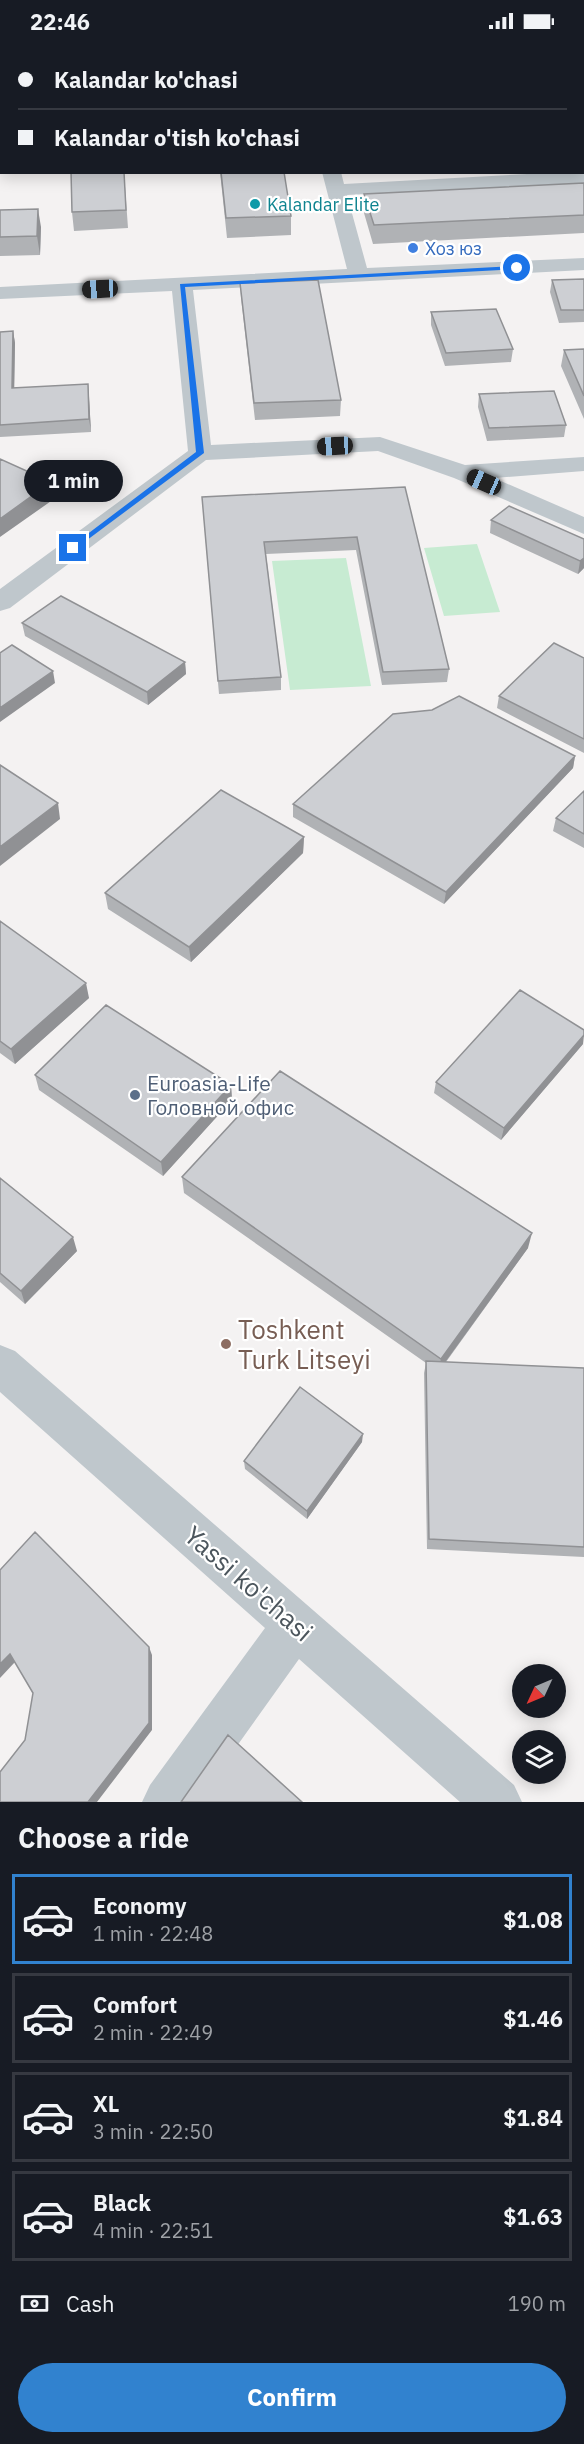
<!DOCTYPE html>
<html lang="en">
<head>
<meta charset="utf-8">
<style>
  :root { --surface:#171b24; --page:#20242c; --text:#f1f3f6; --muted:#9ea1a6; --line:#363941; --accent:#3182cf }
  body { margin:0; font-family:"IBM Plex Sans",sans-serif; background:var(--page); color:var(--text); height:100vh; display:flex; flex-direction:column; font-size:22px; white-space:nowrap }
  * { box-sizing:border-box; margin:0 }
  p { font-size:20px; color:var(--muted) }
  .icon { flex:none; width:33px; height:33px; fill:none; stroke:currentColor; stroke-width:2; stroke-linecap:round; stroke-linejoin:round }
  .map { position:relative; height:1760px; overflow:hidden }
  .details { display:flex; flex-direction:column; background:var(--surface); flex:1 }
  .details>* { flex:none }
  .top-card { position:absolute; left:0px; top:0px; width:585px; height:132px; box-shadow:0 3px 15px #0003; display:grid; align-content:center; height:132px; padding:0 18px; background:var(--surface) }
  .needle { width:39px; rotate:226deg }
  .buttons { position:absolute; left:512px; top:1622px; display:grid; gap:12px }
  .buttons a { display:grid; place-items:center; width:54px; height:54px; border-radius:50%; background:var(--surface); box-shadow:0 3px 15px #0003; font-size:30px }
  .end { position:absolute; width:27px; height:27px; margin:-14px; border:8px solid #1a73e8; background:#fff; box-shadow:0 0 0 3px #fff }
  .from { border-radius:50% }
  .bubble { position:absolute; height:42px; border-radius:21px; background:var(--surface); box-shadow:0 3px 15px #0003; font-size:20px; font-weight:700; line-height:42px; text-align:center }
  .car { position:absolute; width:18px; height:36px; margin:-18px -9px; border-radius:8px; box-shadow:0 0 4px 2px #0007; background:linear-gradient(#222 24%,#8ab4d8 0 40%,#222 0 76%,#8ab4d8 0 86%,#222 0) }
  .top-card b { display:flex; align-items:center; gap:21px; height:57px; font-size:22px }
  .top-card b+b { border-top:2px solid var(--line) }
  .top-card i { width:15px; height:15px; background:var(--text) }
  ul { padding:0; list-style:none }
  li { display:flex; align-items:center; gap:18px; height:90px; margin:0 12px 9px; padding:0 6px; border:3px solid var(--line); border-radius:0px }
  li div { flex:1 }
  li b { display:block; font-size:22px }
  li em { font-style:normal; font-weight:700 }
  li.active { border-color:var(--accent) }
  li>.icon { width:54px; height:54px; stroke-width:1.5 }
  h2 { padding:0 18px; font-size:27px; line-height:72px }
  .pay { display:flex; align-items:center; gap:15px; height:66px; padding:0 18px; font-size:22px }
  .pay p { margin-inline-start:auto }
  .cta { display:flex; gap:12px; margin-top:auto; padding:12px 18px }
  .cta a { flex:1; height:69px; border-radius:36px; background:var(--accent); color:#fff; font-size:24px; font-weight:700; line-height:69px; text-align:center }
  .status { display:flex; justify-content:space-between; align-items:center; height:42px; padding:0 30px; background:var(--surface); direction:ltr }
  .status svg { height:16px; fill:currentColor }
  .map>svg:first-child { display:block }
</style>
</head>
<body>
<div class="status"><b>22:46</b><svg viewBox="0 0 49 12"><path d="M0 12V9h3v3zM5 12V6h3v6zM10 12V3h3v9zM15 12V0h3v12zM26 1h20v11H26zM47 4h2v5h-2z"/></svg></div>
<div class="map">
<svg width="584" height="1760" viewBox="0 0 584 1760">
  <rect width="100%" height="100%" fill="#f4f2f2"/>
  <path fill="#c7ebd2" d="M0,0H285L286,1L2,2L0,62Z
    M477,502L500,570L444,574L424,506Z
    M346,516L371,644L290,648L272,519Z"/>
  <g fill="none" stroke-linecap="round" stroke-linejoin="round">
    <path fill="#bfc7cc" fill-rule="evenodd" d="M155,0H171V2H155Z
      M584,129V141L347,153L367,226L584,216V228L193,248L211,403L380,395L465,423L584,415V429L494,436L584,475V492L454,436L378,409L206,418L10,566L0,569V547L188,409L172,249L0,257V245L347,227L322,130H341L344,142Z
      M0,1303L15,1309L514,1743L522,1760H460L299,1617L197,1760H142L150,1743L265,1586L0,1350Z"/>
  </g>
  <path fill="#b0b2b5" d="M391,0H584V32V2H391Z
    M0,74H2V113H0Z
    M71,130H124L128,186L74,189L72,170Z
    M220,130H284L291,174V193L227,196Z
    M584,141V191L373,202L364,171V152Z
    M0,168L41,185L40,213L0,214Z
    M584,237V280L559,281L550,250L552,238Z
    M240,241L341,358L340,374L255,378L241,256Z
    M431,270L513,307L511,320L445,324L431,283Z
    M13,289L15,301L14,346L88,342L91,390L0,395V290Z
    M584,307V377L561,324L564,308Z
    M479,352L566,383L564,395L487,399L478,365Z
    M405,445L449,627L447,640L382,643L356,508L266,512L281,635V648L219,652L203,468Z
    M491,478L584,497V526L578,532L490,491Z
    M22,581L185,620L186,632L148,663L25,594Z
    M584,616V711L497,666L499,654Z
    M575,714L573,726L444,862L293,775V762Z
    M584,749V806L553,789L556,776Z
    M304,795L303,811L191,920L108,867L105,851Z
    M0,879L89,956L15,1022L0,1011Z
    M583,1002L501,1098L434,1051L436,1040Z
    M35,1033L231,1043L232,1058L163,1134L39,1048Z
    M182,1135L528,1206L446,1320L584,1326V1515L427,1507L424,1331L426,1321L184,1151Z
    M0,1136L77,1209L25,1262L0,1240Z
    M362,1400L307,1477L245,1427L244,1419Z"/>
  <path fill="#909194" d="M38,167L41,185L40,213L37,194Z
    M13,289L15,301L14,359L12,346Z
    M88,342L89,354L91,390L89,377Z
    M51,440L54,457L0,495V477Z
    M584,516V526L578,532L580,519Z
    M185,620L186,632L148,663L147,650Z
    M53,629L55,641L0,680V666Z
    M575,714L573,726L444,862L446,850Z
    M58,761L60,777L0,824V805Z
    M304,795L303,811L191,920L189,905Z
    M86,941L89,956L15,1022L11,1007Z
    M584,993L583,1002L501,1098L504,1086Z
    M231,1043L232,1058L163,1134L161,1120Z
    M532,1191L528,1206L438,1330L441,1317Z
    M73,1195L77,1209L25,1262L21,1249Z
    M363,1392L362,1400L307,1477V1469Z
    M149,1605L152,1613V1688L97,1760H88Z
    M10,1612L15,1620L0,1636V1622Z"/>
  <path fill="#cdcfd3" stroke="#909194" stroke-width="1.5" d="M395,0H584V2H396Z
    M0,74H2V95H0Z
    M71,130H124L126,168L72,170Z
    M221,130H284L291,174L226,176Z
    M584,141V173L374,183L364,152Z
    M38,167L37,194L0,195V168Z
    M584,237V268H561L552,238Z
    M318,238L341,358L254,361L240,241Z
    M496,267L513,307L446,311L431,270Z
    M13,289L12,346L88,342L89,377L0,383V290Z
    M584,307V354L564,308Z
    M554,349L566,383L489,386L479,352Z
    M0,417L51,440L0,477Z
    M405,445L449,627L383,630L357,495L264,500L281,635L218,639L202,455Z
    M509,464L584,497V516L580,519L491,478Z
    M61,554L185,620L147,650L22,581Z
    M554,601L584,616V697L499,654Z
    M12,603L53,629L0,666V611Z
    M459,654L575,714L446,850L293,762L393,672L432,668Z
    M0,723L58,761L0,805Z
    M221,748L304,795L189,905L105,851Z
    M584,749V792L556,776Z
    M0,879L86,941L11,1007L0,999Z
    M520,948L584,988V993L504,1086L436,1040Z
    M106,963L231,1043L161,1120L35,1033Z
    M280,1029L532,1191L441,1317L182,1135Z
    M0,1136L73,1195L21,1249L0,1231Z
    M426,1319L584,1326V1505L429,1497Z
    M300,1345L363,1392L307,1469L244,1419Z
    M35,1490L149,1605V1681L88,1760H0V1730L25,1698L33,1651L10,1612L0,1622V1528Z
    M228,1693L302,1760H181Z"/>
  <path fill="#1a73e8" d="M517,224L519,227L185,245L204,411L75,507L69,506L196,410L180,242Z"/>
  <circle fill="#0f9aa8" stroke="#fff" stroke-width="2" cx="255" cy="162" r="6"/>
  <circle fill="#3f7fe0" stroke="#fff" stroke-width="2" cx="413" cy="206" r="6"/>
  <circle fill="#5c6f8a" stroke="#fff" stroke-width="2" cx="135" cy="1053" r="6"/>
  <circle fill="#8d6e63" stroke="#fff" stroke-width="2" cx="226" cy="1302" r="6"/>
  <g text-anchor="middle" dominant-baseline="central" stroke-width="4.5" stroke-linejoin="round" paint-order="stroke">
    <g font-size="18" fill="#0d838f" stroke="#fff" text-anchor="start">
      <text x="267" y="162">Kalandar Elite</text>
    </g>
    <g font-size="18" fill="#366cbe" stroke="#fff" text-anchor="start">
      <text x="425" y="206">Хоз юз</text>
    </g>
    <g font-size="21" fill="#4e5e75" stroke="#fff" text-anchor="start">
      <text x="147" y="1041">Euroasia-Life<tspan x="147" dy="24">Головной офис</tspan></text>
    </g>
    <g font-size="26" fill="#785e54" stroke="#fff" text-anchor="start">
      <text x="238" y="1287">Toshkent<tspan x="238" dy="30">Turk Litseyi</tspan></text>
    </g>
    <g font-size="26" fill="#4c565d" stroke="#fff">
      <text transform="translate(249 1541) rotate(41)">Yassi ko'chasi</text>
    </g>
  </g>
</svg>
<div class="buttons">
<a><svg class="needle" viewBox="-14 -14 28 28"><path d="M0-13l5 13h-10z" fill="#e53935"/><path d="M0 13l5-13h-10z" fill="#9ea1a6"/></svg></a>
<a><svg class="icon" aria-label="layers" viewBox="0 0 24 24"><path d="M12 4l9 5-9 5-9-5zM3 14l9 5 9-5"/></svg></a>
</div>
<i class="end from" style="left:517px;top:226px"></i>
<i class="end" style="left:73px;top:506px"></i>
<div class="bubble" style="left:24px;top:418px;width:99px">1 min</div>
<i class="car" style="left:100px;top:247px;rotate:267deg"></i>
<i class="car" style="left:335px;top:404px;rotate:267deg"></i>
<i class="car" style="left:484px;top:440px;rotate:294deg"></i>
<div class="top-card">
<b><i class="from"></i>Kalandar ko'chasi</b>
<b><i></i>Kalandar o'tish ko'chasi</b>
</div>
</div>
<section class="details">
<h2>Choose a ride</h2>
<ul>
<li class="active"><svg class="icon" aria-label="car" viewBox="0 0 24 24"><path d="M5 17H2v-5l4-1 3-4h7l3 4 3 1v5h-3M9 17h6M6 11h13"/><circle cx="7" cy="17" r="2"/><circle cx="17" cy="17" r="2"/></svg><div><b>Economy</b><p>1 min · 22:48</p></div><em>$1.08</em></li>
<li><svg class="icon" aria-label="car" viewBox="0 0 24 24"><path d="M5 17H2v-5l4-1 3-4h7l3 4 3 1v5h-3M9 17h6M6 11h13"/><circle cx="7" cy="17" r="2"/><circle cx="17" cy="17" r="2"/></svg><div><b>Comfort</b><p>2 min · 22:49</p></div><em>$1.46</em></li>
<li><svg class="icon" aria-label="car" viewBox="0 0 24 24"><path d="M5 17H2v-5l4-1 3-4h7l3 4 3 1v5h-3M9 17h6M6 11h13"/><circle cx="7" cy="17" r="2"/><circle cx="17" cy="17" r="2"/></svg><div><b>XL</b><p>3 min · 22:50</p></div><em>$1.84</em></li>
<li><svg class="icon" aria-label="car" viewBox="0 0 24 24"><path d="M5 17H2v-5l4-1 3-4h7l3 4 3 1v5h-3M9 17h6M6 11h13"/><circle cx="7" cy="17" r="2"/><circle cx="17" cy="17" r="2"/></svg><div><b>Black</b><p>4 min · 22:51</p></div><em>$1.63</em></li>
</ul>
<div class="pay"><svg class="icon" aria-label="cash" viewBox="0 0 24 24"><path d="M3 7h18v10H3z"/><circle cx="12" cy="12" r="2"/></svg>Cash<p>190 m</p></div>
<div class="cta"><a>Confirm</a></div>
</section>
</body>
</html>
